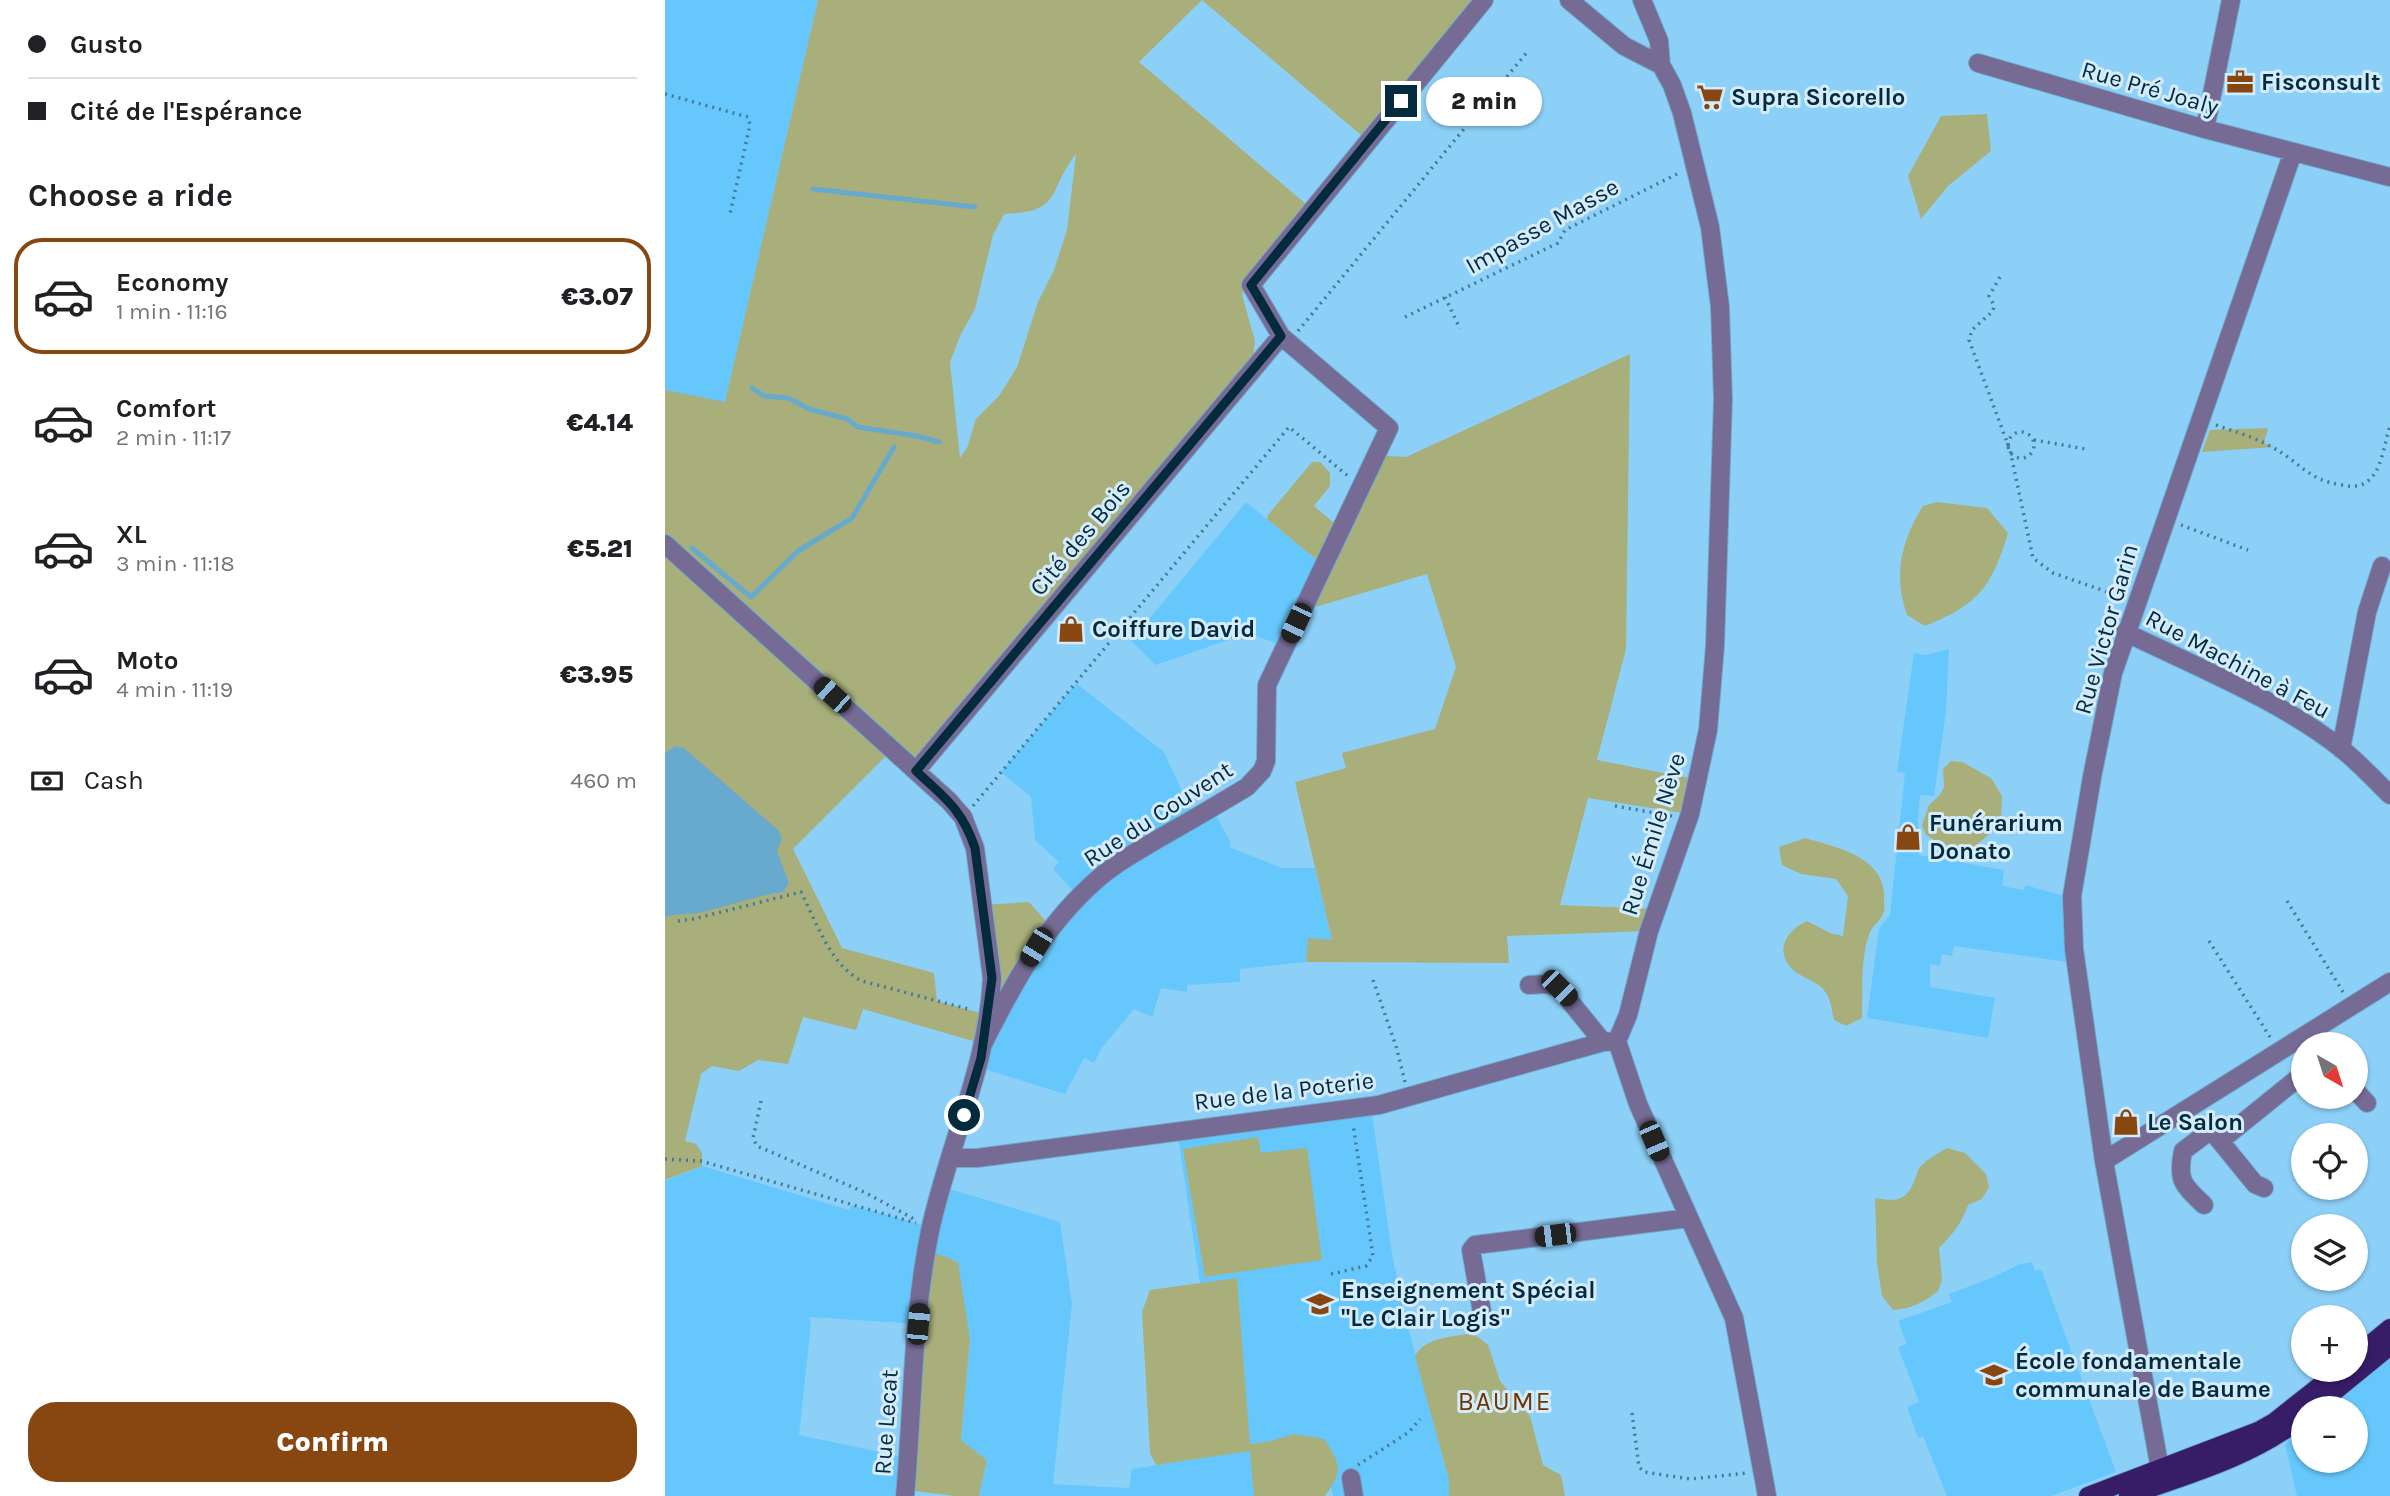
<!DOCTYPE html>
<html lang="en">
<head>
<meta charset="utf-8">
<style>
  :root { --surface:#fff; --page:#f6f6f6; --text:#202124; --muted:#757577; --line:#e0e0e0; --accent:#884711 }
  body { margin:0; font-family:Karla,sans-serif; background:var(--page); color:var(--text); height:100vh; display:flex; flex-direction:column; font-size:26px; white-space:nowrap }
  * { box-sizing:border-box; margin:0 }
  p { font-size:23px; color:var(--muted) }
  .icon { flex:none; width:38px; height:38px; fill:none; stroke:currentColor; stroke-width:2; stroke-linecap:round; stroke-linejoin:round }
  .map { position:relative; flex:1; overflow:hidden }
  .side { display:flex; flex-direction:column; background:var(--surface); width:665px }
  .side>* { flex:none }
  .hud { display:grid; align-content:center; height:154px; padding:0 28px; background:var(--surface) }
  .needle { width:46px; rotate:141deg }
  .buttons { position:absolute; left:1626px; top:1032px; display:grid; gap:14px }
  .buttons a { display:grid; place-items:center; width:77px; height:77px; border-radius:50%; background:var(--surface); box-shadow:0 2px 5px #0004; font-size:35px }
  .end { position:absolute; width:32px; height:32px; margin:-16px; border:9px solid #032a3d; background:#fff; box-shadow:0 0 0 4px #fff }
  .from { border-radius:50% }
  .bubble { position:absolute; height:49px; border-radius:24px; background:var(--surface); box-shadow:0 2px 5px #0004; font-size:23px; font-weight:800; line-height:49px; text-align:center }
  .car { position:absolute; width:21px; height:42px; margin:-21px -10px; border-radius:9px; box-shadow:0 0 5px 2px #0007; background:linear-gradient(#222 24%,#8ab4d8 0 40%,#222 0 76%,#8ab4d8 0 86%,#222 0) }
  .hud b { display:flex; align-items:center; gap:24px; height:66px; font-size:26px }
  .hud b+b { border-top:2px solid var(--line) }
  .hud i { width:18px; height:18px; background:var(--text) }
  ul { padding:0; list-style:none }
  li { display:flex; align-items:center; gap:21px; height:116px; margin:0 14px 10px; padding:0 14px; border:4px solid transparent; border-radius:28px }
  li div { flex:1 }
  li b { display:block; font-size:26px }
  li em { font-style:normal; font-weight:800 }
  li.current { border-color:var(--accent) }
  li>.icon { width:63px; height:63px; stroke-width:1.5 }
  h2 { padding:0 28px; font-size:32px; line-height:84px }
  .pay { display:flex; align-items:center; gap:18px; height:77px; padding:0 28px; font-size:26px }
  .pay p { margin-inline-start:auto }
  .button { display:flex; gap:14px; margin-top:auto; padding:14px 28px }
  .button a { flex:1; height:80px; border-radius:28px; background:var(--accent); color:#fff; font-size:28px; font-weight:800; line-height:80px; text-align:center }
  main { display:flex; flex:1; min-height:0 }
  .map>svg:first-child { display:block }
</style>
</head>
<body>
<main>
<section class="side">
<div class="hud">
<b><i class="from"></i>Gusto</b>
<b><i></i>Cité de l'Espérance</b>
</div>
<h2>Choose a ride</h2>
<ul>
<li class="current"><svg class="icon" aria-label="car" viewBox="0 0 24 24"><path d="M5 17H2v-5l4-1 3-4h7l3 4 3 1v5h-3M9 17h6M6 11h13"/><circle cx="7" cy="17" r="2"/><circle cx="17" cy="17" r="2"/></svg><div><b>Economy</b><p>1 min · 11:16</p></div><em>€3.07</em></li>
<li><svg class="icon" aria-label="car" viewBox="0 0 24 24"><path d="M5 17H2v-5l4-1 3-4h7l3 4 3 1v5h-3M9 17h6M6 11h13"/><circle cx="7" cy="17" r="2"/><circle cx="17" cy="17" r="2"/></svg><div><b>Comfort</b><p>2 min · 11:17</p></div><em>€4.14</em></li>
<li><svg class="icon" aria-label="car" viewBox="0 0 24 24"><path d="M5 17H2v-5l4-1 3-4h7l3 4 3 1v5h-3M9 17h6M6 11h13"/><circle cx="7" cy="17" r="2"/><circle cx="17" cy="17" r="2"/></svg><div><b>XL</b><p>3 min · 11:18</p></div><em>€5.21</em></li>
<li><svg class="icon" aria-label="car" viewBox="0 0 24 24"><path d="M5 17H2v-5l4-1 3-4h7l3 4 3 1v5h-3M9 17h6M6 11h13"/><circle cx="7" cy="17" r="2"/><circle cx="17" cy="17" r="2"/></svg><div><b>Moto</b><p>4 min · 11:19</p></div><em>€3.95</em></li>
</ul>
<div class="pay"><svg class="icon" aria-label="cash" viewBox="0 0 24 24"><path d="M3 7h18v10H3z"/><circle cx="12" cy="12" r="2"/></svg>Cash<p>460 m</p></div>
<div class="button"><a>Confirm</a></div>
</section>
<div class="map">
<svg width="1725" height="1496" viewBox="0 0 1725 1496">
  <rect width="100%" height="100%" fill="#8dd0f7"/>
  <path fill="#66c7fc" d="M0,0H153L60,403L0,390Z
    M581,502L658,565L620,647L583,633L491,665L466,641Z
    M1284,649L1281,712L1269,796L1255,795L1253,819L1254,855L1339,870L1337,886L1359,890L1360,885L1399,896V930L1403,962L1289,946L1287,956L1277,954L1275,966L1265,964V987L1330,998L1323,1038L1202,1018L1214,929L1225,915L1240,773L1232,772L1249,653L1261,655Z
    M411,683L499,752L529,818L547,808L566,843L564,847L617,868H650L667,941L644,938L641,962L575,969V982L522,985V992L496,988L487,1017L469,1009L436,1049L429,1063L419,1058L400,1094L313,1067L318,1044L414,897L388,869L394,862L370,840L366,797L336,772Z
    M706,1106L727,1254L741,1319L784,1480V1496H668L666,1487L613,1496H314L322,1460L296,1440L305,1339L253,1324L144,1317L146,1324L134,1435L243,1458L240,1496H0V1181L37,1166L184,1210L186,1205L265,1227L278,1187L395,1222L407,1304L388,1484L464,1488L467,1469L585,1450L572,1279L535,1283L512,1130Z
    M1367,1262L1370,1271L1376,1269L1451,1472L1386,1496H1282L1258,1436L1253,1438L1242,1407L1254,1402L1233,1347L1242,1344L1233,1321L1287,1302L1284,1294L1324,1279L1355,1264Z
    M1725,1355V1496H1632L1620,1444L1638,1430V1461H1690V1409H1663Z"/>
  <path fill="#a8af7b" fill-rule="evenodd" d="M153,0H819L703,141L537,0L474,62L648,210L581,281L577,295L590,341L588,358L251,771L227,750L128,849L177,948L269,973L272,1001L322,1015L318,905L364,902L386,927L318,1044L198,1009L191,1030L138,1017L123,1064L93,1060L74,1071L47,1066L36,1074L20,1141L31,1144L37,1153V1166L0,1180V917L14,912L21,914L86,897L118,892L124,883L111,851L10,746L0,753V390L60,402ZM411,154L402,230L389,270L373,302L352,367L334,396L311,419L302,448L295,458L285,362L296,334L310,309L328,235L339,214C398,212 381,193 411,154Z
    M1322,114L1326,151L1283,186L1256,219L1243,176L1276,116Z
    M965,354L961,649L932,760L1034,780L1025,814L923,798L895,905L992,909L984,931L842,936L844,963L641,962L643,938L667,940L630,782L681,768L677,753L770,729L791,667L762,574L637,611L658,565L602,519L603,515L647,462H655L665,473V486L649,506L676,529L712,451L724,456L741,457Z
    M1603,428L1599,443L1609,447L1537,452L1545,430Z
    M1272,502L1322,508L1343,533C1326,588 1314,604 1260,626L1242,615C1228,576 1236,541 1258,506Z
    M1286,761L1297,762L1326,778L1337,796L1336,817L1333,827L1309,847L1296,848L1278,845L1261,835L1257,825L1264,805L1275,795L1279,787L1278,769Z
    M1140,838C1171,847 1221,857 1219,898C1219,903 1220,910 1218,914C1215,921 1208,925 1205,932C1195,958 1198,990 1197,1018L1181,1026L1169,1020C1167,1012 1166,1000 1161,993C1153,980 1135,978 1126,968C1109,948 1123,930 1142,921L1165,933L1178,936L1183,896L1171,879L1136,874L1117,865L1114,847Z
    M593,1137L596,1153L642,1148L657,1260L540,1277L518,1149Z
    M1282,1148L1300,1153L1321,1174L1324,1187L1317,1199L1303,1205C1297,1223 1287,1235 1274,1248L1277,1280L1273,1291C1260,1302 1245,1309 1228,1310L1217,1296L1212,1264L1210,1198C1226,1201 1240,1203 1248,1184C1252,1177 1251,1170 1258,1164C1264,1158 1274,1153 1282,1148Z
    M262,1250L293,1262L305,1339L296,1440L322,1460L314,1496H290L241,1490Z
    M572,1278L585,1444L606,1441L629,1434L659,1439C676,1463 678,1472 660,1496H589L585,1451L491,1465L485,1453L477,1312L485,1290Z
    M803,1334L813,1337L823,1345L835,1381L865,1416L878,1465L896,1475L900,1496H784V1480L750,1356C760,1338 784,1337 803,1334Z"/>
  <path fill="#68a9ce" d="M10,746L19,748L113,830L117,838L112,851L124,883L118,892C90,896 65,906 37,912C24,915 13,913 0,917V753Z"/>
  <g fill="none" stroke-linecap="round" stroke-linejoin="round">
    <path stroke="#68a9ce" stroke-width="5" d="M148,189L310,207
      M87,388L99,396L123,398L144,409L182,419L193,427L252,436L274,442
      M27,548L86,597L133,551L187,518L229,447"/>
    <defs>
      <path id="minor" d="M904,0L959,46L996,65
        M977,0L994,41L996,65L1007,85L1017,113L1045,227L1055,307L1058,399L1050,646L1043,730L1025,814L984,931L963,1015L952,1041L973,1104L1069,1318L1102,1496
        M1313,63L1540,129L1725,177
        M1540,129L1566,0
        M0,544L284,801L298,817L310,848L327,978C323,1066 283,1146 265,1231C247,1318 248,1408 240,1496
        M1460,632C1529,666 1619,702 1678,750C1695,764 1710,780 1725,795
        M1676,749L1702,612L1717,566
        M251,771L616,336
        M864,985L882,984L894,988L938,1042
        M318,1044C349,982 381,923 435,877C452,862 473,851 493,839C523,822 552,805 582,787L597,771L601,761L602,685L724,428L616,336L586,285L819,0
        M1690,1090L1702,1103
        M1555,1141L1638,1074
        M286,1158H312L714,1105L938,1042L952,1041
        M1439,1161L1725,982
        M1539,1205C1518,1185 1512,1181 1518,1151L1546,1130L1590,1184L1599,1188
        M817,1312L806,1250L810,1245L1024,1218
        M1495,1469L1439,1161L1409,949L1407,896L1427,777L1448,673L1628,152
        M686,1478L689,1496"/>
      <path id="major" d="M1690,1357L1725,1328
        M1648,1409L1725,1346
        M1423,1496L1593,1431L1609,1422L1675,1370
        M1463,1496C1523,1475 1588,1457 1638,1417"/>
    </defs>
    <use href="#minor" stroke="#6fabce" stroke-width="20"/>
    <use href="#major" stroke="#6fabce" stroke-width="20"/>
    <path stroke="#467a97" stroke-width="3.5" stroke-dasharray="2 5" stroke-linecap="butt" d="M0,94L83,117L85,125L65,214
      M1335,277L1324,296L1329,305L1328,311L1307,330L1304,340L1345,450L1368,558L1388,573L1457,597
      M780,297L795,329
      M740,317L893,243L900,230L1014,173
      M633,331L863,51
      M1551,425C1570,432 1590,437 1607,447C1635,462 1642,480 1677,485C1686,487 1696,487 1703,481C1717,470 1720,441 1725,425
      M1343 445a13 13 0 1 1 26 0a13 13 0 1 1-26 0Z
      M1369,440L1421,449
      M1516,525L1583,550
      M308,806L624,427L683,476
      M950,806L1007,816
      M1622,901L1678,992
      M13,921L28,919L136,892C152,923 165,965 197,981L307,1010
      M1544,941L1605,1037
      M708,980L731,1046L740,1082
      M96,1101L88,1138L92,1146L201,1193L251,1220
      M0,1159L36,1161L251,1223
      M666,1274L701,1266L708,1256L688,1124
      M967,1413L974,1467L979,1472L1025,1479L1082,1473
      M693,1465L744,1432L755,1419"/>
    <use href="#minor" stroke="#756b95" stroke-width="18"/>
    <use href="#major" stroke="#371c67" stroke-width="18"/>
  </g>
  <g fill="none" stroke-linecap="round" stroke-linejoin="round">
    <path stroke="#032a3d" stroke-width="9" d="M299,1115L316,1058L327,978L310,848C297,809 280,798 251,771L616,336L586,285L736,101"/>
  </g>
  <defs>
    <symbol id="office-bare" viewBox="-9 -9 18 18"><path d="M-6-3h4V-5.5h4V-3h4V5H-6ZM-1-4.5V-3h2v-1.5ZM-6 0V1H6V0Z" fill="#884711" stroke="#d3ebfa" stroke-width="2.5" paint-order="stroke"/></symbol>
    <symbol id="supermarket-bare" viewBox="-9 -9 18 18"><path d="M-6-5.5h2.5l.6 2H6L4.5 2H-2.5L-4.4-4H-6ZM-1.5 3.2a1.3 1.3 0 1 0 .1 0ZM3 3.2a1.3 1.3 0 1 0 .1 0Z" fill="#884711" stroke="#d3ebfa" stroke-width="2.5" paint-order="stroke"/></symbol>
    <symbol id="shop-bare" viewBox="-9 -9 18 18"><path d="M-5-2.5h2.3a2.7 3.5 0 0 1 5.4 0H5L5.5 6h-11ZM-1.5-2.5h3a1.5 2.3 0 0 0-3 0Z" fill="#884711" stroke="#d3ebfa" stroke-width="2.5" paint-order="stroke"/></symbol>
    <symbol id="school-bare" viewBox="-9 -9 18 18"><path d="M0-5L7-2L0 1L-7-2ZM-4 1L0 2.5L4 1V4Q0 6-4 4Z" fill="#884711" stroke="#d3ebfa" stroke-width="2.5" paint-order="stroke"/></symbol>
  </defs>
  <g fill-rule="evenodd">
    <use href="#office-bare" x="1556" y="63" width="38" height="38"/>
    <use href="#supermarket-bare" x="1026" y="78" width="38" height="38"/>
    <use href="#shop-bare" x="387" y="610" width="38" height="38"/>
    <use href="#shop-bare" x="1224" y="818" width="38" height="38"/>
    <use href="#shop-bare" x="1442" y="1103" width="38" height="38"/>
    <use href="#school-bare" x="636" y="1285" width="38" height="38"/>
    <use href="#school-bare" x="1310" y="1356" width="38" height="38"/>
  </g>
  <g text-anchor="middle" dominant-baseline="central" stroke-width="6" stroke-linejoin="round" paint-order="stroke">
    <g font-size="24" font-weight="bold" fill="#032a3d" stroke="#d3ebfa" text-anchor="start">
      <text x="1596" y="82">Fisconsult</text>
      <text x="1066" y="97">Supra Sicorello</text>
      <text x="427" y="629">Coiffure David</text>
      <text x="1264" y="823">Funérarium<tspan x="1264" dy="28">Donato</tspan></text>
      <text x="1482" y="1122">Le Salon</text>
      <text x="676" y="1290">Enseignement Spécial<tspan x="676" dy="28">"Le Clair Logis"</tspan></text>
      <text x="1350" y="1361">École fondamentale<tspan x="1350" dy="28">communale de Baume</tspan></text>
    </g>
    <g font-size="24" fill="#032a3d" stroke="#d3ebfa">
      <text transform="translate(1485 88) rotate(16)">Rue Pré Joaly</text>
      <text transform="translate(877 226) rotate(-29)">Impasse Masse</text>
      <text transform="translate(415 538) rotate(-50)">Cité des Bois</text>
      <text transform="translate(1441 629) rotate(-74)">Rue Victor Garin</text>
      <text transform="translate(1573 664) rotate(28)">Rue Machine à Feu</text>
      <text transform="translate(493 814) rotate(-33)">Rue du Couvent</text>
      <text transform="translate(988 834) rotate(-73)">Rue Émile Nève</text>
      <text transform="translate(619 1091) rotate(-7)">Rue de la Poterie</text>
      <text transform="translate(221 1422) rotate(-86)">Rue Lecat</text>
    </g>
    <g font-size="26" letter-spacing="2" fill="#703600" stroke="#d3ebfa">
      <text x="840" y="1401">BAUME</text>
    </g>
  </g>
</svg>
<div class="buttons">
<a><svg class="needle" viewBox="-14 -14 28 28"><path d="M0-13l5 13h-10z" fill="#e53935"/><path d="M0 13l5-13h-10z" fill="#757577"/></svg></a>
<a><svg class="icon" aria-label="locate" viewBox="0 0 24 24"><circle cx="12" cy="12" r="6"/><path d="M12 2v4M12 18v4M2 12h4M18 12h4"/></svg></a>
<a><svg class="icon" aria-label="layers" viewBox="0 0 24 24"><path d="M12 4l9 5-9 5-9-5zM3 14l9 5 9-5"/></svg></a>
<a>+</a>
<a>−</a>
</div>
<i class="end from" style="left:299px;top:1115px"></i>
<i class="end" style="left:736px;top:101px"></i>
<div class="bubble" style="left:761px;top:77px;width:116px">2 min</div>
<i class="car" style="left:631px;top:623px;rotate:205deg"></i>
<i class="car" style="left:167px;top:695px;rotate:312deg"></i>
<i class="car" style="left:371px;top:947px;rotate:211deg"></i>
<i class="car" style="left:894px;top:988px;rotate:135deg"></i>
<i class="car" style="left:989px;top:1141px;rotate:157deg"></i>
<i class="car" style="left:890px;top:1235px;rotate:263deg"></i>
<i class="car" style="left:253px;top:1324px;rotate:5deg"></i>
</div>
</main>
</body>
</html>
